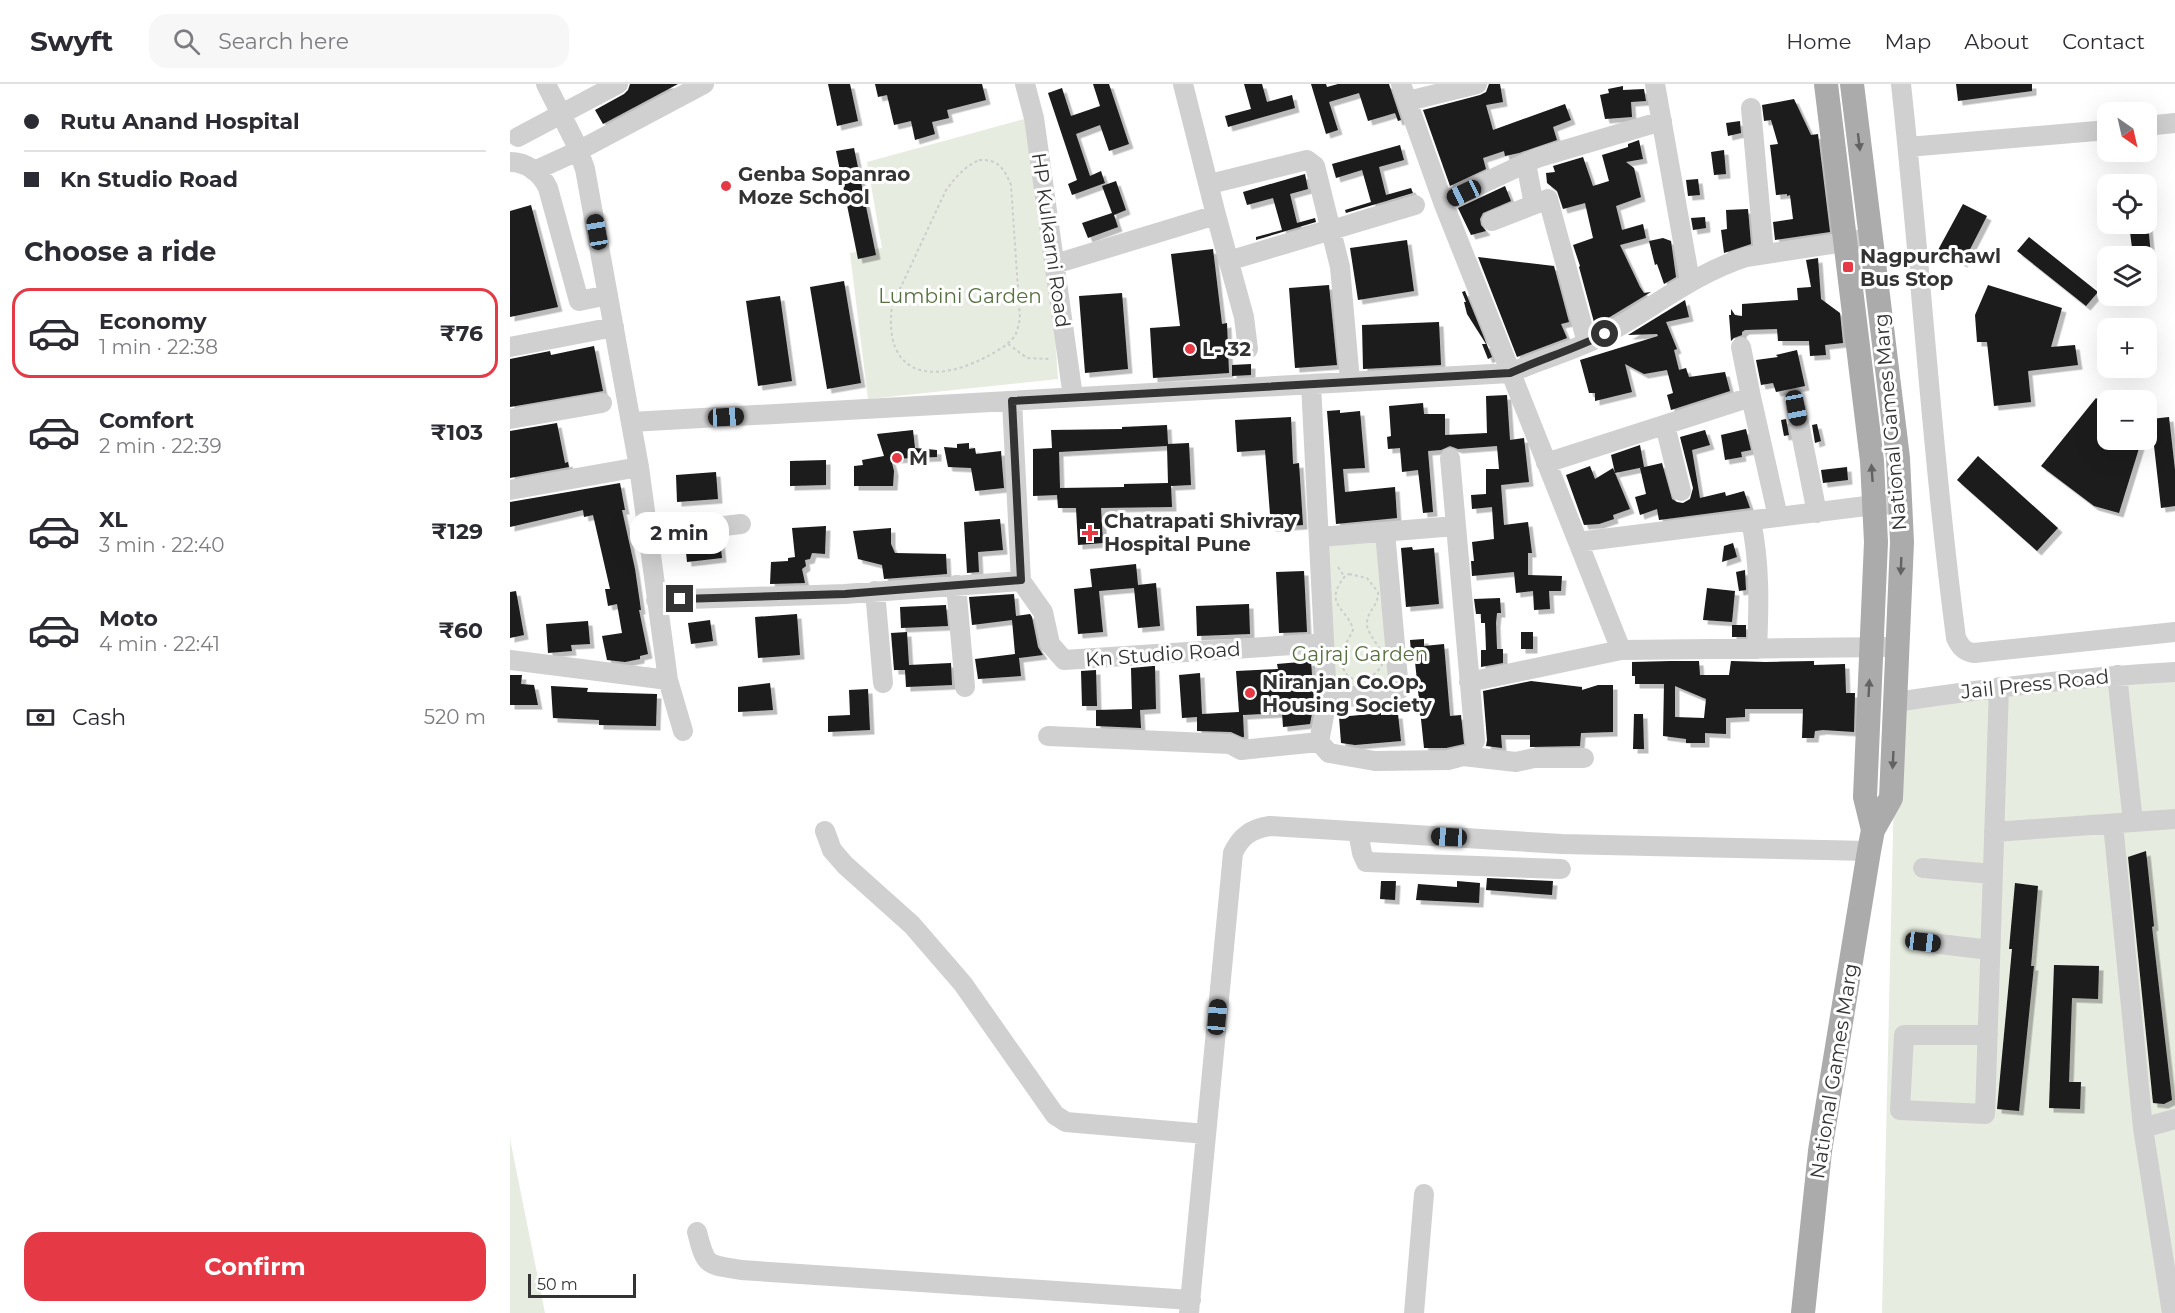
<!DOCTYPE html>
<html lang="en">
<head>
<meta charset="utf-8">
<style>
  :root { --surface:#fff; --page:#f7f7f7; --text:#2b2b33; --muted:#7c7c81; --line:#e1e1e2; --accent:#e63946 }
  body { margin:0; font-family:Montserrat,sans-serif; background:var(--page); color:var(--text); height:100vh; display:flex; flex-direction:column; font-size:22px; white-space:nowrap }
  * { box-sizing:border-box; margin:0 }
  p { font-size:20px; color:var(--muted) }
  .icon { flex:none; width:33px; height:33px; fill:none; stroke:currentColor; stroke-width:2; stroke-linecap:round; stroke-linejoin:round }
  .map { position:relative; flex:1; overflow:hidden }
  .details { display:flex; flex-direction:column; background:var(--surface); width:510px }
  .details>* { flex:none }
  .banner { display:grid; align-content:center; height:132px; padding:0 24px; background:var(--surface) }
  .needle { width:39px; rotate:146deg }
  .tools { position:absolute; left:1587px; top:18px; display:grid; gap:12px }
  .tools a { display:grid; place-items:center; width:60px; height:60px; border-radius:12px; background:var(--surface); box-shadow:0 6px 24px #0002; font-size:30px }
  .scale { position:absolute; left:18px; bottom:15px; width:108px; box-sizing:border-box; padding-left:6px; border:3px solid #333; border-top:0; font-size:16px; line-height:21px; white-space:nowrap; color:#333; -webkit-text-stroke:4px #fff; paint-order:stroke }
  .end { position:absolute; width:27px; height:27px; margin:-14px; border:8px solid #333; background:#fff; box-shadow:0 0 0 3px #fff }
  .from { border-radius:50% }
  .bubble { position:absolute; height:42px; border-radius:18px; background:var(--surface); box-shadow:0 6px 24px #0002; font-size:20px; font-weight:700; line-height:42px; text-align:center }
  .car { position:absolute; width:18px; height:36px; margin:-18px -9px; border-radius:8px; box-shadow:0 0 4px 2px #0007; background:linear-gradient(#222 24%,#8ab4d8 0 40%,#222 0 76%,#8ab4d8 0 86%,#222 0) }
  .banner b { display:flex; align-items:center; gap:21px; height:57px; font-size:22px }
  .banner b+b { border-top:2px solid var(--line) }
  .banner i { width:15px; height:15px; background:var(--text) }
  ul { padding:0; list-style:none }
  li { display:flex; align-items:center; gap:18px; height:90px; margin:0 12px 9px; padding:0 12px; border:3px solid transparent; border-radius:18px }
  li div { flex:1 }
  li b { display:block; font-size:22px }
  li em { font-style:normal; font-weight:700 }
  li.active { border-color:var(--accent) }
  li>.icon { width:54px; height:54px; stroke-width:1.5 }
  h2 { padding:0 24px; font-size:27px; line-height:72px }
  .pay { display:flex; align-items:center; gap:15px; height:66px; padding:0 24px; font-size:22px }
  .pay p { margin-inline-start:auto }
  .cta { display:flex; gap:12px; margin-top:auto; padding:12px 24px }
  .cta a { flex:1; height:69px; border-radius:18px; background:var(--accent); color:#fff; font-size:24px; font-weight:700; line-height:69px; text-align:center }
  header { display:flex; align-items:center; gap:36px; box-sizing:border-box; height:84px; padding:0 30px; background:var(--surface); border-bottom:2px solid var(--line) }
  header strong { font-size:28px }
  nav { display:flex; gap:33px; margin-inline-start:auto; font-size:21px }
  .search { width:420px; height:54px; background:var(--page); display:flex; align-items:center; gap:15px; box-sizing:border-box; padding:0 21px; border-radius:18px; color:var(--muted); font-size:22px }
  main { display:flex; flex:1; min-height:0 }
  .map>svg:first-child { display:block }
</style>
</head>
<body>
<header>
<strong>Swyft</strong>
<div class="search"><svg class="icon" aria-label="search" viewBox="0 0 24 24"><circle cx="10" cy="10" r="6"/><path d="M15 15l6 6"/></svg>Search here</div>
<nav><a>Home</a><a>Map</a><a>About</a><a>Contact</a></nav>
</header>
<main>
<section class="details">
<div class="banner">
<b><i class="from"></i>Rutu Anand Hospital</b>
<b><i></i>Kn Studio Road</b>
</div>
<h2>Choose a ride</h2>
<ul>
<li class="active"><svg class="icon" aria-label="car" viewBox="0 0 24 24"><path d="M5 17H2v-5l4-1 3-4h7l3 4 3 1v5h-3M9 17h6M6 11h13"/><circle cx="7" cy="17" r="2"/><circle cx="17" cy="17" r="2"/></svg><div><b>Economy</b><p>1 min · 22:38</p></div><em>₹76</em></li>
<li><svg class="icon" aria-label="car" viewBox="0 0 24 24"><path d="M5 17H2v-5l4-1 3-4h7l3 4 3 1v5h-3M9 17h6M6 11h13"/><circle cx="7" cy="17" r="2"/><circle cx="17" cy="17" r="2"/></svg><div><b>Comfort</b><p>2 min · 22:39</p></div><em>₹103</em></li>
<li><svg class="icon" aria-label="car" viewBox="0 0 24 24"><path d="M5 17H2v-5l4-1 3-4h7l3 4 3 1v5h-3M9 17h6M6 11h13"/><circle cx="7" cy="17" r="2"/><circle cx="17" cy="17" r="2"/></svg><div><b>XL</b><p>3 min · 22:40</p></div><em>₹129</em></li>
<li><svg class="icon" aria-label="car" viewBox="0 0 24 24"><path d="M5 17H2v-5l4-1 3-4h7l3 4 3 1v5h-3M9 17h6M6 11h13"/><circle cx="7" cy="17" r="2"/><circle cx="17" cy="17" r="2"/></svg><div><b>Moto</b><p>4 min · 22:41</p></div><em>₹60</em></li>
</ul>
<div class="pay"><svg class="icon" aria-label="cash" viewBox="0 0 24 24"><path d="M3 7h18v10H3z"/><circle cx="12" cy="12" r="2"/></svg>Cash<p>520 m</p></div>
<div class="cta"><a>Confirm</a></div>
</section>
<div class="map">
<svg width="1665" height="1229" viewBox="0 0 1665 1229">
  <defs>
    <filter id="shadow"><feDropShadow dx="4.5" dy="4.5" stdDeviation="0" flood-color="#0004"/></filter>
  </defs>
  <rect width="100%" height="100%" fill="#fff"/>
  <path fill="#e6ecdf" d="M518,34L540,183L548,295L358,315L340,169L372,164L357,78Z
    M875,448L889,605L817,616L809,453Z
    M1665,581V1229H1372L1386,618Z
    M0,1055L35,1229H0Z"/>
  <path fill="#1a1a1a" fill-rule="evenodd" filter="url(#shadow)" d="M120,0H168L93,40L85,26L114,10L118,6Z
    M318,0H340L348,37L327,42Z
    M365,0H472L476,16L437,26L439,34L422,38L425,50L405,56L401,37L384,41L377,11L368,13Z
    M583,0H599L619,60L599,67L590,41L566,50L580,92L591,87L595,99L562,111L558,100L567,96L538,9L552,4L561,32L590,22Z
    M734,0H752L757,18L782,11L785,24L718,43L715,32L741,25Z
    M801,0H816L817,3L828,0H879L891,36L888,37L885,29L858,37L849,9L819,18L828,46L816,50Z
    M979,0H990L993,18L976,21L983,46L1055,20L1061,36L1043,43L1047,56L1009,69L995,72L994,67L973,74L976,85L940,102L913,26L970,11L976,8Z
    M1446,0H1522V7L1448,17Z
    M1113,2V6L1134,5L1136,17L1121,18L1122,33L1095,35L1090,11L1099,9L1098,5Z
    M1284,15L1301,51L1308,50L1320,148L1265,156L1263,138L1283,135L1280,111L1277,112V110L1266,111L1260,61L1268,60L1261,36L1254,37L1252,21Z
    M1230,37L1231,49L1218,52L1216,39Z
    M1129,56L1133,75L1116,78L1124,84L1131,113L1106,122L1112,146L1133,140L1136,154L1110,161L1130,203L1134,209L1141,208L1085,242L1069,183L1070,182L1063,161L1083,154L1075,119L1053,125L1047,107L1037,99L1036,89L1045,88L1043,82L1073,73L1083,102L1099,97L1092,71L1118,63V60Z
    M890,61L894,76L869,83L876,111L901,104L903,109L836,129L835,126L861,118L852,86L826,94L822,80Z
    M344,64L366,171L348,175L326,67Z
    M1214,66L1216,90L1204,91L1201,68Z
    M795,90L798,105L780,110L787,139L805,134L806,138L746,156V153L772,146L763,114L737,121L733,108Z
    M1188,95L1190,111L1178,112L1176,96Z
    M606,97L616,126L604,131L608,143L578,154L572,139L602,129L592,102Z
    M995,102L1001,117L973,129L970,135L971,141L976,147L961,151L948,124Z
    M1453,120L1477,132L1453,179L1428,166Z
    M21,121L48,223L0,233V127Z
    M1238,125L1241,160L1214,169L1211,146L1217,145L1216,126Z
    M1195,133L1196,144L1183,146L1181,134Z
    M1619,140H1638L1641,172H1623Z
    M1519,153L1588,208L1576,222L1507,167Z
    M1153,154L1161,157L1166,193L1154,200L1147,180L1145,181L1139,157Z
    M897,156L904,207L848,216L840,164Z
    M703,165L712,240L717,239L719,289L643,294L640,244L670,242L661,170Z
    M968,173L1044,182L1059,238L1051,240L1057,254L1007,273Z
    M1308,174L1311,215L1330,229L1333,259L1315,261L1316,271L1300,272L1299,257H1268L1267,245L1235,246L1232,248V251L1224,254L1221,257L1219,231H1221V225L1225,231L1232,232V220L1288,216L1287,204L1301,203L1296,176Z
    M334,197L351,299L317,305L300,203Z
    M819,201L827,281L785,284L779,204Z
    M1478,201L1552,224L1541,263L1565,261L1568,281L1518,287L1521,318L1484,322L1477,258H1467L1465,231Z
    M955,207L982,273L978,275L972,260H976L957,230L954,218H956L952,208Z
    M612,209L618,285L575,289L569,212Z
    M270,212L282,297L248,302L236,217Z
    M1175,216L1179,233L1156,238L1167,265L1164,266L1169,286L1176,284L1179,293L1215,288L1220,307L1161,326L1157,311L1163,309L1157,286L1134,290L1115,280L1122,308L1085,317V309H1079L1070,276L1148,252L1147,250L1118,251Z
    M929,238L931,281L853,285L852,241Z
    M84,262L93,307L0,323V275L40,267L41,271Z
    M1287,266L1295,302L1266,308L1263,299L1251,301L1246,276L1268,273L1266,271Z
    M741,280V291L722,292V281Z
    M997,311L1000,356L1014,354L1019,398L991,401L994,441L1018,438L1022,469H1018V491L1052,492L1051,507H1039L1040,525L1024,526L1023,507L1006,509L1004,488L962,492L961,477H964L962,458L984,455L982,423L962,425L961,411L976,410V385H989L987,362L948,365L940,362L931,366L918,367L923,428L913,429L908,386L892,388L890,364L878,365L877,353L881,352L879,322L913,319L914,330H935V351L977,349L976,312Z
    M1586,314L1598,324V356H1613L1630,361L1609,429L1584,422L1531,382Z
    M830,326V329L850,327L855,384L833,385L835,408L885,403L887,434L826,440L817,327Z
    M781,333L783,380L789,379L793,441L761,443L755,366L727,368L725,336Z
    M1659,333L1665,386V422L1651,424L1641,335Z
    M1276,335L1279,351L1274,352L1271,336Z
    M47,339L55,379L58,378L59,383L0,394V347Z
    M1307,340L1311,357L1305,359L1302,341Z
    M657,341L658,360L679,359L681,401L661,402L662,423L591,424L593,459L568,461L566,424H548L547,411L523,412V365L542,364L541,346L612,345V343ZM657,362L658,399L614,400V403L550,404L549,368Z
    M1236,345L1241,366L1231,368L1232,373L1215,376L1211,351Z
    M403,346L405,364L427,366V373L381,375L384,387L383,402H344V382L353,381L352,376L374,372L367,350Z
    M1195,346L1200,361L1182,366L1190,414L1215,408L1216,412L1234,407L1240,424L1149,436L1147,425L1130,431L1125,413L1136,410L1130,384L1152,379L1162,415L1167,418L1173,419L1180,415L1183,404L1170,353Z
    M459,359V365L465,364L466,370L491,367L494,404L465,407L461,384L438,383L434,363L447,364V360Z
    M1130,361L1134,383L1105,389L1120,425L1103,431L1104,435L1089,440L1074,441L1056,391L1080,382L1085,395L1103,384L1105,389L1101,371Z
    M1468,372L1548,444L1527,467L1447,396Z
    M316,376V401L280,402V377Z
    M1337,383L1338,396L1313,399L1311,386Z
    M206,388L208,415L167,418L166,391Z
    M110,399L115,426H112L125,485L131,526H129L138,570L130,572V575L115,578L97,576L92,552L112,549L107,520L98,522L95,505H100L83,431L74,433L73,426L0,443V418Z
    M490,435L493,466L468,468L469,488L457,489L454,438Z
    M316,442L315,470L302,469L300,475L295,476L296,482L292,485L295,499L260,500L261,478L278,477V474L285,473L282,444Z
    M381,444V460L385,469L436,470L437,490L374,495L372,481L348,475L343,447Z
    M210,455L212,474L177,478L175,459Z
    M1223,459L1227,473L1212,478L1214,462Z
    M902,463L903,466L924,464L929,520L896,523L891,464Z
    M626,480L628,501L646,499L650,542L628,544L624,504L589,507L593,548L568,550L564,505L582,503L580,485Z
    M1235,486L1236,506L1229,507L1226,488Z
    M794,487L797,548L769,549L766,488Z
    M1197,504L1225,507L1222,538L1193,536Z
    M6,507L14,551L0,554V508Z
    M504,510L506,532L520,530L522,533L528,563L533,571L509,574L511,592L468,595L465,575L505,570L502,536L462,541L459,513Z
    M990,514L991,529H987L986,539L987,565H993V579L971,583V566H976L975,539H971V530H966L964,515Z
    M739,520L740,550L687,552L686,522Z
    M436,521L438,542L391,544L390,523Z
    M287,530L290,571L248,574L245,533Z
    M200,536L203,557L181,560L178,539Z
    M78,537L80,560L61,561L62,567L38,569L36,540Z
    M1222,541H1236V553H1222Z
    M397,548L399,581L441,579L442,601L396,603L395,586H384L381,549Z
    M1011,548H1023V565H1011Z
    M914,555V562L934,560L940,632L951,631L954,660L936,664H914L904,568H901L900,556Z
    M801,577L804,619L800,640L773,643L772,629L733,631L734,653H732L721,648L687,647V633L672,634L669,591L690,589L692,630L729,628L726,587L768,585L767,580Z
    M1161,577H1189L1190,591H1219L1221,577L1255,578L1304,577V581L1335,580L1336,609H1345L1344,648L1313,646L1305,647L1304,654H1292L1293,625H1235V633L1216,634V650L1195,649V659H1176V655L1153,652L1154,600H1125V592H1122V578ZM1165,602L1196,615L1194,634L1165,633Z
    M643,582H645L646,625L630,626L631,644L586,642V626L622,625L621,584Z
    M586,586L587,622H572L571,587Z
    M0,591H12L11,600L24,601L28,621H0Z
    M1021,597L1072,603V606L1088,601H1103V648L1071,649L1070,662L1020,663V651H991L992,664L976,662L977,656L973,607Z
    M260,599L263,626L228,628V603Z
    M41,602L78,604L77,608L147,610L146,642L89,641V636L43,634Z
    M358,605L360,646L318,648V632L340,631L339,606Z
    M871,629V631L888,630L891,657L845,661L831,659L829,633Z
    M1124,630H1133L1134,665H1123Z
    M1636,767L1644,842L1642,843L1662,1016L1654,1020L1643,1019L1618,773Z
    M977,794L1043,797L1042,811L976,806Z
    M871,797H886L885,816L870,815Z
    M947,797L970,799L969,819L906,816L908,800L947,803Z
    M1505,799L1528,802L1521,882H1524L1509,1027L1487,1025L1502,865H1499Z
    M1544,881L1589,882L1588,915L1562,914L1559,998H1571L1570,1025L1539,1024Z"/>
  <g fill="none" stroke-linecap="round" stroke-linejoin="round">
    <path stroke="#cdcdcd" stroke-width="2" stroke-dasharray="3 3" stroke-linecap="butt" d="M469,76C488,75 494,84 501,101L510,235C508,241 508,247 504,253C497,262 484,269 474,274C421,301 373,291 382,222L436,106C446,93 454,83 469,76Z
      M498,260L517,274L540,275
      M828,483L834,492
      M839,490L857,494L868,508C869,521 858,526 857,538C855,555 889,572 863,591C856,596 848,596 840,594C823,577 835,563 843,546C840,528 817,522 829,501C832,496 833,493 839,490Z"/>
    <path stroke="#d0d0d0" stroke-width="20" d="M36,0L66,60L75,85L129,383L158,596L173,647
      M515,0L524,34L563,313
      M891,0L933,118L1111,566L1376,563
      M1145,0L1180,197
      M1391,0C1411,184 1422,370 1446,554C1450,562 1454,568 1464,569L1665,548
      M898,17L967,0
      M1241,24L1254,170
      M1636,42L1665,39
      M8,53L108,0
      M1398,63L1598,46
      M0,78C17,78 31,89 38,104L69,217L98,211
      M1016,79L1024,121
      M24,87L68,67L194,0
      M700,100L797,76L805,82L830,183L840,297
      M933,118L1027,74L1152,37
      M706,131L734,233L738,265
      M982,137L1038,115L1077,259
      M718,177L905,121
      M545,180L706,131L673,0
      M0,263L104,243
      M1231,263L1241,313
      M801,300L817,616L809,658
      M502,317L511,497
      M1286,324L1307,429
      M0,335L92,319
      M121,338L1000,289C1031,275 1064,267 1094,251C1142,225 1183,190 1236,173L1361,154
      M1155,341L1171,407
      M940,374L965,657
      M1036,379L1241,313L1268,433
      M0,406L129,383
      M1241,437C1250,479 1249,522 1247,565
      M138,451L231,440
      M809,453L946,442
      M1068,458L1364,421L1390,420
      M511,497L533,528L540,560L554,576L814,559
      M446,501L455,603
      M365,507L373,599
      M146,516L335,510L511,497
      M0,576L158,596
      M1607,591L1623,738
      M959,598L1111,566
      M817,616L889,606L875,448
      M1386,618C1478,604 1571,593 1665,588
      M538,652L720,660L731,666L809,658
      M809,658L819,669L865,677L938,676L953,672L1006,678L1024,674H1074
      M1603,740L1633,1044
      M315,747L322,766L335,781L402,841L453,900L545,1031L556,1038L696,1050
      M848,748L852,769L856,778L1051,785
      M1484,748L1665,735
      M1413,784L1483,790
      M1413,858L1480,866
      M1478,951H1394L1390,1026L1475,1030L1489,603
      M187,1148C196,1183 196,1180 231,1186L681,1216
      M679,1229L723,769C731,752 741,745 760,742L1052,760L1359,767
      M904,1229L914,1110
      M1662,1229L1633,1044L1665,1035"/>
    <path stroke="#ababab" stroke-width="24" d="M1316,0L1362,377L1366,458L1355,713L1363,746
      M1293,1229L1310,1067L1359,767L1363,746L1381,714L1392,458L1388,374L1342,0"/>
  </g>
  <defs><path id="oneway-solid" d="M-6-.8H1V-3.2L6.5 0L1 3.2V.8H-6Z" transform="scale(1.5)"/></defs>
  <g fill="#636363">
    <use href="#oneway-solid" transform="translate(1349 58) rotate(83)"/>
    <use href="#oneway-solid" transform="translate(1362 389) rotate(-94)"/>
    <use href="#oneway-solid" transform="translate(1391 482) rotate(92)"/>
    <use href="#oneway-solid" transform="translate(1359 604) rotate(-87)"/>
    <use href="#oneway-solid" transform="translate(1383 676) rotate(93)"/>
  </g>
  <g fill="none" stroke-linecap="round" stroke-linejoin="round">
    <path stroke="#333" stroke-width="8" d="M170,515L335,510L511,496L502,317L1000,289C1032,275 1064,265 1095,250"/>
  </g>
  <g fill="#e63946" stroke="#fff" stroke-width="2">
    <circle cx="216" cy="102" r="6"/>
    <rect x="1332" y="177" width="12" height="12" rx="3"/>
    <circle cx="680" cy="265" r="6"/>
    <circle cx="387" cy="374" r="6"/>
    <path d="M577 440h6v6h6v6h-6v6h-6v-6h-6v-6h6z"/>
    <circle cx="740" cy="609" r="6"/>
  </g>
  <g text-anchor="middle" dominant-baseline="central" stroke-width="6" stroke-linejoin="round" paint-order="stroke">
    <g font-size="20" font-weight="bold" fill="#333" stroke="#fff" text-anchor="start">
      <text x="228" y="90">Genba Sopanrao<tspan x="228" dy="23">Moze School</tspan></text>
      <text x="1350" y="172">Nagpurchawl<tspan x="1350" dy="23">Bus Stop</tspan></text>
      <text x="692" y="265">L- 32</text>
      <text x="399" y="374">M</text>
      <text x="594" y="437">Chatrapati Shivray<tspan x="594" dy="23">Hospital Pune</tspan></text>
      <text x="752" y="598">Niranjan Co.Op.<tspan x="752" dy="23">Housing Society</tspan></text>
    </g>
    <g font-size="20" fill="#333" stroke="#fff">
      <text transform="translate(541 156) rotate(82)">HP Kulkarni Road</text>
      <text transform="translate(1380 338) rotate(-95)">National Games Marg</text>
      <text transform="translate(653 570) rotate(-4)">Kn Studio Road</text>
      <text transform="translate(1525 600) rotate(-6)">Jail Press Road</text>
      <text transform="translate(1324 987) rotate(-81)">National Games Marg</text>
    </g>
    <g font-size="20" fill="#56703f" stroke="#fff">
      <text x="450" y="212">Lumbini Garden</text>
      <text x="850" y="570">Gajraj Garden</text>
    </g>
  </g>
</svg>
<div class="tools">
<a><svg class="needle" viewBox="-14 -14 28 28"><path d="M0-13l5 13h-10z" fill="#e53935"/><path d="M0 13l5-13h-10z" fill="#7c7c81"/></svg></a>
<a><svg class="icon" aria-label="locate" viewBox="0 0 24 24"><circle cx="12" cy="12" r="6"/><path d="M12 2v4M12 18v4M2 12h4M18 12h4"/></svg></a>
<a><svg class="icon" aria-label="layers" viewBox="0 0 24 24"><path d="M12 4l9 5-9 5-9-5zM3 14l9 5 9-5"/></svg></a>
<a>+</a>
<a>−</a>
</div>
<div class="scale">50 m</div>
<i class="end from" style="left:1095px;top:250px"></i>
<i class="end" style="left:170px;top:515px"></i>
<div class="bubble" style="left:120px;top:428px;width:99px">2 min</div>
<i class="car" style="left:954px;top:109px;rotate:245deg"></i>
<i class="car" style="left:87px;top:148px;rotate:350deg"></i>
<i class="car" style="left:1286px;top:324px;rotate:169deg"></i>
<i class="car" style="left:216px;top:333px;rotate:87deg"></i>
<i class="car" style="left:939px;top:753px;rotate:273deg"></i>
<i class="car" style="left:1413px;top:858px;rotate:97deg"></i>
<i class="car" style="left:707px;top:933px;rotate:5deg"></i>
</div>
</main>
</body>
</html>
